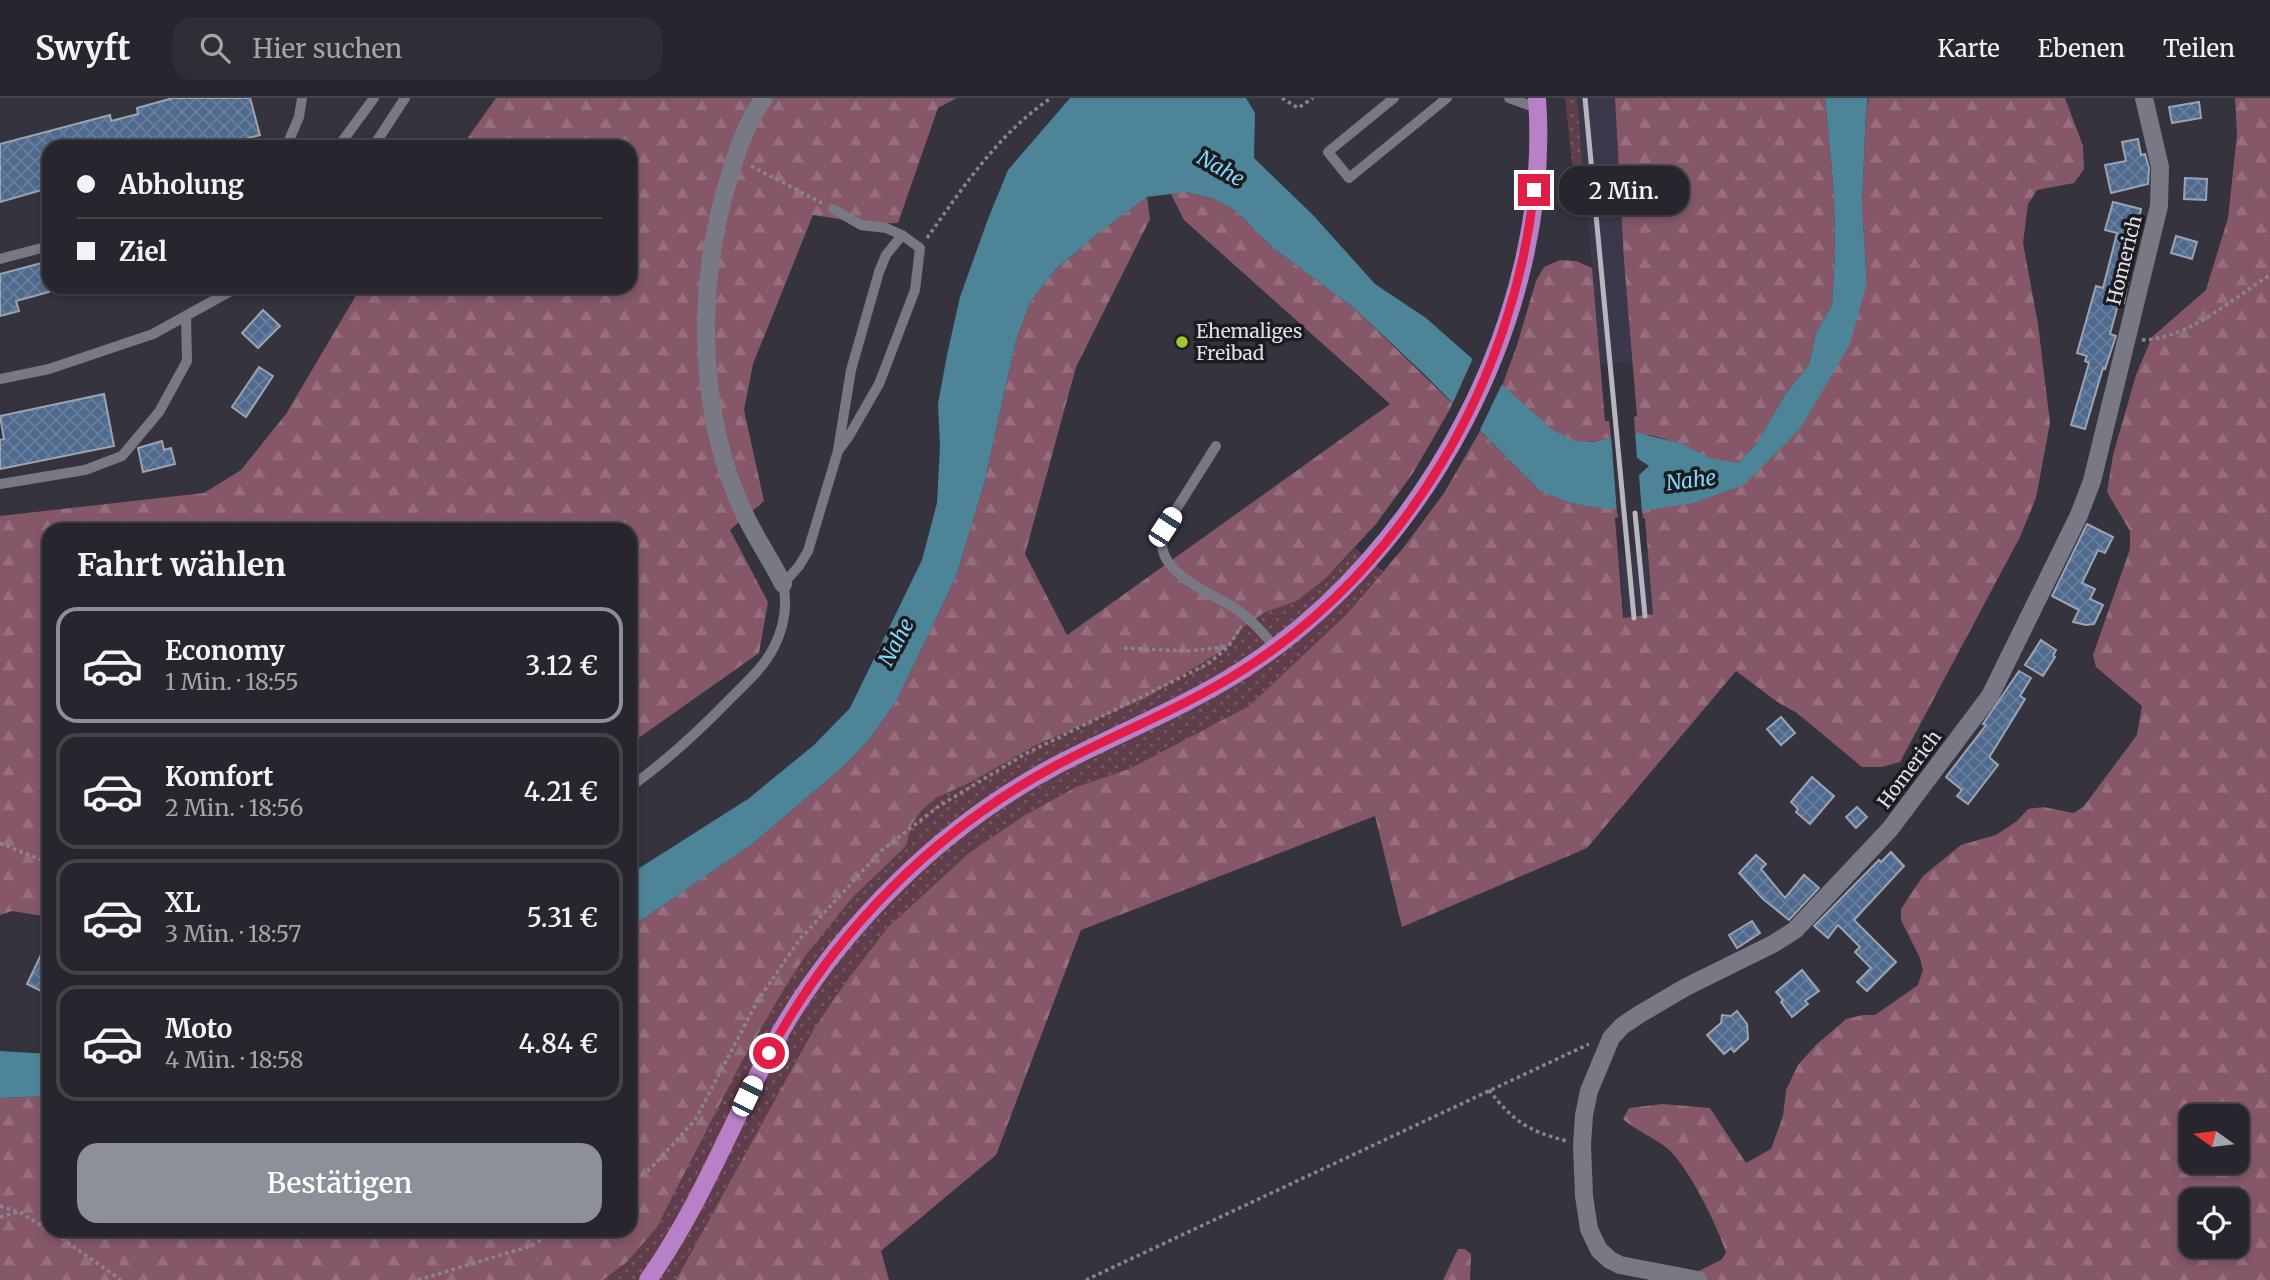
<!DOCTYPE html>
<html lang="de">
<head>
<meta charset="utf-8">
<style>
  :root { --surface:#27262e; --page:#2f2e36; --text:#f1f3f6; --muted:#a4a5aa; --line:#43434a; --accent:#8c9099 }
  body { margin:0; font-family:Merriweather,serif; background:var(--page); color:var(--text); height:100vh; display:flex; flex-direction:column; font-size:26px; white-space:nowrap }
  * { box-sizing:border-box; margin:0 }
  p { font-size:23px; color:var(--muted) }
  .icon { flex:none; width:38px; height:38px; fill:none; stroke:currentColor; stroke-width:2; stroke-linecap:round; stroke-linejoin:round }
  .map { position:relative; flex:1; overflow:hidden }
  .sheet { position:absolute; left:42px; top:425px; width:595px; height:714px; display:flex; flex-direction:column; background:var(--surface); border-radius:21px; box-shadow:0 4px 10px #0003,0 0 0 2px var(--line) }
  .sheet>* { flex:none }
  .banner { position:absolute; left:42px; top:42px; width:595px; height:154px; border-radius:21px; box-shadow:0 4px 10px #0003,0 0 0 2px var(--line); display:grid; align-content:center; height:154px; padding:0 35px; background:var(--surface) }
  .needle { width:46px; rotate:284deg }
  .tools { position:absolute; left:2179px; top:1006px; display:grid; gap:14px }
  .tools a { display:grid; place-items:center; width:70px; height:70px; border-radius:14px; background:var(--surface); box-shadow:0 4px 10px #0003,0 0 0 2px var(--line); font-size:35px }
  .end { position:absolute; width:32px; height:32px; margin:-16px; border:9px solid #e11d48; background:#fff; box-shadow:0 0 0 4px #fff }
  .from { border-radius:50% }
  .bubble { position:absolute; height:49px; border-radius:21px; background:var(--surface); box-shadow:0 4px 10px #0003,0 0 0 2px var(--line); font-size:23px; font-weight:600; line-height:49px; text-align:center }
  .car { position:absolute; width:21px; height:42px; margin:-21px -10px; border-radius:9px; box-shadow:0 0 5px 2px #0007; background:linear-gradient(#fff 24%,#345 0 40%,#fff 0 76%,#345 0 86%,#fff 0) }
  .banner b { display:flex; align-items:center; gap:24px; height:66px; font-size:26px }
  .banner b+b { border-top:2px solid var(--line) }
  .banner i { width:18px; height:18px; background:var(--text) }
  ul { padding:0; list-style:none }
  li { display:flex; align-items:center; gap:21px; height:116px; margin:0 14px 10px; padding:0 21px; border:4px solid var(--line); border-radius:21px }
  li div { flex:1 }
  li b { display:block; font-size:26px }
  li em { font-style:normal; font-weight:600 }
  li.selected { border-color:var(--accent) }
  li>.icon { width:63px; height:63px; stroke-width:1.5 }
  h2 { padding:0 35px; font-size:32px; line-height:84px }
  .button { display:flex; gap:14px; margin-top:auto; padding:14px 35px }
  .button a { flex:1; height:80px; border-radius:21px; background:var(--accent); color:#fff; font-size:28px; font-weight:600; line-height:80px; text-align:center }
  header { display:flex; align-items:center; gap:42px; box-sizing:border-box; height:98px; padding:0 35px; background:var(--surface); border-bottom:2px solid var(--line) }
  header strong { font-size:33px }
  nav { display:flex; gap:38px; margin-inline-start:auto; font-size:24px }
  .search { width:490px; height:63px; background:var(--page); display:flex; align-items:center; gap:18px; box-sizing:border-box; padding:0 24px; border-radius:21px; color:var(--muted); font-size:26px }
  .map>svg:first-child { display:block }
</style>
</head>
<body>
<header>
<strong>Swyft</strong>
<div class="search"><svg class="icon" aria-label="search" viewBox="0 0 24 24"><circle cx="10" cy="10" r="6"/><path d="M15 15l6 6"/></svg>Hier suchen</div>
<nav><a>Karte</a><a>Ebenen</a><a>Teilen</a></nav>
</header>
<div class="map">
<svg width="2270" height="1182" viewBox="0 0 2270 1182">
  <defs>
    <pattern id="green-dots" width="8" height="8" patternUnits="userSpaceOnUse" patternTransform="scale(1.75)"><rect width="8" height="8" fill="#603d4b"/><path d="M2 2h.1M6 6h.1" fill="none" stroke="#765965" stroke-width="1.8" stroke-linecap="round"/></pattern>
    <pattern id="forest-firs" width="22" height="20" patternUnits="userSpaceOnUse" patternTransform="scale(1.75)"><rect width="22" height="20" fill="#855769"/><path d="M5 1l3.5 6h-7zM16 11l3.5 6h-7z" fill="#966f7e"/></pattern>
    <pattern id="building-cross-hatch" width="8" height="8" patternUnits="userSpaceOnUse" patternTransform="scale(1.75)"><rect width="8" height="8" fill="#4f6a8e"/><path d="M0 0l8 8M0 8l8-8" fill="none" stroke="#687f9e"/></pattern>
  </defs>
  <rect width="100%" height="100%" fill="#34333e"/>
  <path fill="#3a384a" d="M1577,0H1615L1632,263L1600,266Z
    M1648,453L1654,516L1624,520L1619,456Z"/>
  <path fill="url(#green-dots)" d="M1565,0H1577L1585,98L1578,93L1574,82Z
    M1355,450L1383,473L1347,516L1249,608L1129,671L1076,689L1025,717L969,755L889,828L815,929L676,1182H603L627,1164L657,1129L741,965L784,891L806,857L852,800L906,748L911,728L921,713L936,700L971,684L1038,646L1146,600L1229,548L1243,529L1265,513L1297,503L1326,480Z"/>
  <path fill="url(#forest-firs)" fill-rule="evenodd" d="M496,0H957L938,10L898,125L872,126L813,117L753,266L744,312L764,403L730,432L768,504L759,555L630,646V432H49V819L12,813L0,817V418L204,395L241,372L286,316L361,189H630V49H461Z
    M1615,0H1825L1834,96L1835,155L1832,207L1816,235L1809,266L1784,298L1757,345L1738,365C1729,364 1719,363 1710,360C1686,352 1663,335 1635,336L1634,319L1637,318L1624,163Z
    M1869,0H2065L2083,48L2084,71L2074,85L2037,92L2028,106L2023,145L2038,226L2050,325L2036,400L2020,439L1900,664L1882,669H1862L1797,615L1776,603L1736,573L1587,750L1402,829L1375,718L1081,832L996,1057L881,1153L889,1182H676L815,929L846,884L889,828L969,755L1025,717L1076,689L1129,671L1249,608L1347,516L1404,449L1444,395L1480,333L1540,393L1570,405L1617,411L1618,419L1615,420L1623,520L1653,516L1645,420H1643L1642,412H1650L1744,387L1867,185L1862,108L1866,13Z
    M2235,0H2270V1182H1680L1721,1162L1726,1155C1718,1129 1688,1068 1668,1051C1654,1039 1636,1033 1623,1021L1629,1010L1663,1006L1710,1010L1746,1065L1771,1051L1783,1018L1786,992L1798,967L1816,947L1846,921L1863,917H1875L1918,887L1923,872L1920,860L1901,822V811L1923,778L1961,747L1996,737L2017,723L2028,711L2043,709L2074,715L2084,708L2137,637L2142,608L2096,569L2093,557L2130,451V433L2107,394L2113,357L2136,277L2152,239L2206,192L2228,120L2237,37ZM2191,1018H2236V1064H2191ZM2191,1102H2236V1148H2191Z
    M1170,94H1186L1214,101L1236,113L1272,149L1355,211L1453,306L1413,375L1376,426L1326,480L1297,503L1265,514L1243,529L1229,548L1146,600L1038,646L971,684L936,700L921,713L911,728L906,748L852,800L806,857L784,891L741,965L657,1129L627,1164L603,1182H0V1000L49,998V1132H630V830L751,747L844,668L869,642L897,602L956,479L984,386L1016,243L1030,204L1055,172L1097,136L1147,99L1150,121L1076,269L1025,456L1067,537L1390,306L1184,122Z
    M1560,162L1576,163L1592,170L1605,323H1609L1611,340C1600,342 1589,345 1577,344C1552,340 1520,304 1502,288L1517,247L1536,183L1544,169Z
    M1458,1151H1465L1471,1156L1470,1182H1443Z"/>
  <path fill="#4d8498" d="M1070,0H1246L1255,15L1254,60L1313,117L1375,186L1426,220L1553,332L1574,343L1591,344L1639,335L1682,346L1710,360L1738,365L1757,345L1784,298L1809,266L1816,235L1832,207L1835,155L1834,96L1825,0H1868L1866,13L1862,108L1867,185L1850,246L1800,331L1744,387L1693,405L1650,412L1606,411L1570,405L1540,393L1424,276L1355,211L1272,149L1236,113L1214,101L1186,94L1147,99L1097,136L1055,172L1030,204L1016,243L984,386L956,479L897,602L869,642L844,668L751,747L630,830V776L748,701L814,647L850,610L922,462L937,405L940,348L938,306L947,257L960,199L988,121L1008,72Z
    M0,953L49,956V998L0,1000Z"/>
  <path fill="#34333e" d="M1474,258L1503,284L1478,336L1451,309Z
    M1635,332L1637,360L1649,368L1639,377L1642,415H1617L1611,337Z"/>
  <path fill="url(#building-cross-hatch)" stroke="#9ba4b0" stroke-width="2" d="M173,0H250L260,37L215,49H49V90L0,104V46L110,17L111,23L138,16L137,10Z
    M2199,4L2201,20L2172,25L2169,9Z
    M2138,41L2141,57L2145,56L2149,70L2148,86L2111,95L2105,67L2126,63L2122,44Z
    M2185,80L2207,81L2206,102L2184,101Z
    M2113,104L2141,111L2124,205L2119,203L2110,236L2116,238L2105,271L2103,270L2085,331L2071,327L2089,265L2085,263L2087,258L2077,255L2096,188L2103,190L2117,135L2105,132Z
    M2176,138L2197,144L2192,161L2171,155Z
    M49,163V194L16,203L19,213L0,218V176Z
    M263,212L280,228L258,250L242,235Z
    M259,269L273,278L246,319L232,309Z
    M104,296L114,348L0,371V342L4,341L0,318Z
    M162,343L164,352L171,350L175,366L143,374L138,350Z
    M2087,426L2113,439L2105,455L2098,452L2082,485L2095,491L2090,501L2103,507L2094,526L2086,527L2073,524L2079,512L2052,498Z
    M2041,542L2056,552L2053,558L2055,559L2043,578L2025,567Z
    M2019,573L2031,580L2020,598L2025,601L1990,658V660L1998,667L1968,706L1957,698L1962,692L1946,679L1986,627L1983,626Z
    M1781,619L1795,635L1781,647L1767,631Z
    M1812,679L1834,698L1810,726L1796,714L1798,711L1791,704Z
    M1857,709L1867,719L1856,730L1846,719Z
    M1891,754L1904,768L1854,822L1896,864L1867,893L1857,884L1871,870L1855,854L1860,849L1838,827L1828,840L1814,828L1879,762L1881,764Z
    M1756,757L1766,766L1761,771L1785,800L1804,777L1819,790L1789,822L1763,801L1739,775Z
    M1752,823L1760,835L1737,850L1729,837Z
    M49,840V897L27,886Z
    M1802,872L1819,893L1805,903L1808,906L1792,919L1781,904L1783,902L1776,894Z
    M1737,913L1747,926L1748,941L1734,954L1731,950L1724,956L1707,937L1721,925L1722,917L1731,918Z"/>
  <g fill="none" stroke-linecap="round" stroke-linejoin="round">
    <path stroke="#878690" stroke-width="3.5" stroke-dasharray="3.5 3.5" stroke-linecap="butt" d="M1282,0L1298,10L1313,0
      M751,68L822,105
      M927,140C964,88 998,36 1051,0
      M2142,242C2189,241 2233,200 2270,177
      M1124,550L1188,553L1226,549
      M0,745L49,765
      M1489,992C1514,1024 1528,1033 1567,1043
      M630,1085L651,1070L695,1022L758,902L800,841L881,753L939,708L1025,656L1208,566L1228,549L1241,529
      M0,1108L19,1114L49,1132
      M0,1119L17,1114
      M50,1132L121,1182
      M418,1182L531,1148L558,1132
      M1086,1182L1589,946"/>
    <path stroke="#797885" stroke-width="10" d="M1394,0L1328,54L1349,80L1447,0
      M1509,0L1537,10
      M286,49L299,19L302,0
      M338,49L374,0
      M373,49L405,0
      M0,161L49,148
      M0,281L49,271L153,236L238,189
      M1216,348L1165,429C1147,473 1208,492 1236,511C1251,521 1263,535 1275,549
      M838,352L851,272L879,174L886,157L902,137
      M0,386L85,372L122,358L159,314L187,263L186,218
      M630,689C668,662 700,632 732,599C747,584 764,569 774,549C784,529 788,508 783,486L799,468L808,453L838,353L849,338L879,286L915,192L920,150L902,137L886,130L861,127L833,111"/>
    <path stroke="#797885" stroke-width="18" d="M764,0C746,25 737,53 728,83C698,183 697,299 736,397C748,429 768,456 783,486
      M1698,1182L1620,1167L1610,1162L1599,1152L1589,1131L1584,1098L1582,1047L1584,1017L1589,993L1611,940L1622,928L1640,916L1686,889L1773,846L1795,832L1890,731L1990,598L2079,417L2092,383L2159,108L2160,69L2144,0"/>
    <path stroke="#b880c6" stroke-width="18" d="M648,1182C701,1107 733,1021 776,942C809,882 852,829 900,782C946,737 1000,697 1057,667C1119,635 1185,609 1244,571C1425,454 1553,217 1537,0"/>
    <path stroke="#b7b6bf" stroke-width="5" d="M1585,0L1634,520
      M1635,415L1645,518"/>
  </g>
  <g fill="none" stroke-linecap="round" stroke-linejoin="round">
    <path stroke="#e11d48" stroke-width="9" d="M769,955C834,834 934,733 1055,668C1117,635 1183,610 1243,572C1405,470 1514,281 1534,92"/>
  </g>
  <circle fill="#9eca2f" stroke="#1c1b20" stroke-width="2.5" cx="1182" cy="244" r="7"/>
  <g text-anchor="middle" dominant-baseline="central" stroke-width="7" stroke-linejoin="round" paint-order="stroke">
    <g font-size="19" fill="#e1e0e8" stroke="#1c1b20">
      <text transform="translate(2124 162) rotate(-76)">Homerich</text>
      <text transform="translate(1909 671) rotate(-53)">Homerich</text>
    </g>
    <g font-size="19" fill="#e1e0e8" stroke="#1c1b20" text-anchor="start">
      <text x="1196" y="233">Ehemaliges<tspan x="1196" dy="22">Freibad</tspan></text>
    </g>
    <g font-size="21" font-style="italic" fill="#82dafa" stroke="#1c1b20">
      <text transform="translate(1221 70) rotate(30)">Nahe</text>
      <text transform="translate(1691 382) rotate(-7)">Nahe</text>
      <text transform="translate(896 544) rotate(-62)">Nahe</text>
    </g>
  </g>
</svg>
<div class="tools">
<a><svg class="needle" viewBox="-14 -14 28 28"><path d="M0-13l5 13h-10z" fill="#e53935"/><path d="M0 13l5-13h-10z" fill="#a4a5aa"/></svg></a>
<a><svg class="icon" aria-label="locate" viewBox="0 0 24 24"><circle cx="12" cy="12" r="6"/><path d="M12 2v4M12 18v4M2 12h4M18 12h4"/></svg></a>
</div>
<i class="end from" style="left:769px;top:955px"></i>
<i class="end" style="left:1534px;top:92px"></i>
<div class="bubble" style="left:1559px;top:68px;width:130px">2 Min.</div>
<i class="car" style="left:1165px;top:429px;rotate:33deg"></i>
<i class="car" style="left:747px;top:998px;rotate:26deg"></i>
<div class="banner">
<b><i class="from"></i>Abholung</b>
<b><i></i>Ziel</b>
</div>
<section class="sheet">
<h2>Fahrt wählen</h2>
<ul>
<li class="selected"><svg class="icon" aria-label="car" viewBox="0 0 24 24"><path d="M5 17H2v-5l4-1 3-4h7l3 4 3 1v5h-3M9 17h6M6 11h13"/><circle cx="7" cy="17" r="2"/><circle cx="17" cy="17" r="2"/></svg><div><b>Economy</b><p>1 Min. · 18:55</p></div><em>3.12 €</em></li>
<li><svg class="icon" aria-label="car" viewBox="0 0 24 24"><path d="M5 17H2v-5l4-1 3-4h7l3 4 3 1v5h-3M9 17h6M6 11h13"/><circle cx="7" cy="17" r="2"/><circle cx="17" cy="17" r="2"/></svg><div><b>Komfort</b><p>2 Min. · 18:56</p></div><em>4.21 €</em></li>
<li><svg class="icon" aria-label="car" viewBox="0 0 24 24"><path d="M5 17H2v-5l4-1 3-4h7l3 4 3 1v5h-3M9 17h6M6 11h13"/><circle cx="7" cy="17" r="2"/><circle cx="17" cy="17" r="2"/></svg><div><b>XL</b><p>3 Min. · 18:57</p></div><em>5.31 €</em></li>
<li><svg class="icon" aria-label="car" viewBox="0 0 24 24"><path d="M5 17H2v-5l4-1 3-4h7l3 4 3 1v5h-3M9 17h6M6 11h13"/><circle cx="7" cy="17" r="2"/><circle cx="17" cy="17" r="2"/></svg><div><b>Moto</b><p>4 Min. · 18:58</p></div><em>4.84 €</em></li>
</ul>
<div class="button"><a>Bestätigen</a></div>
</section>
</div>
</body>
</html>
